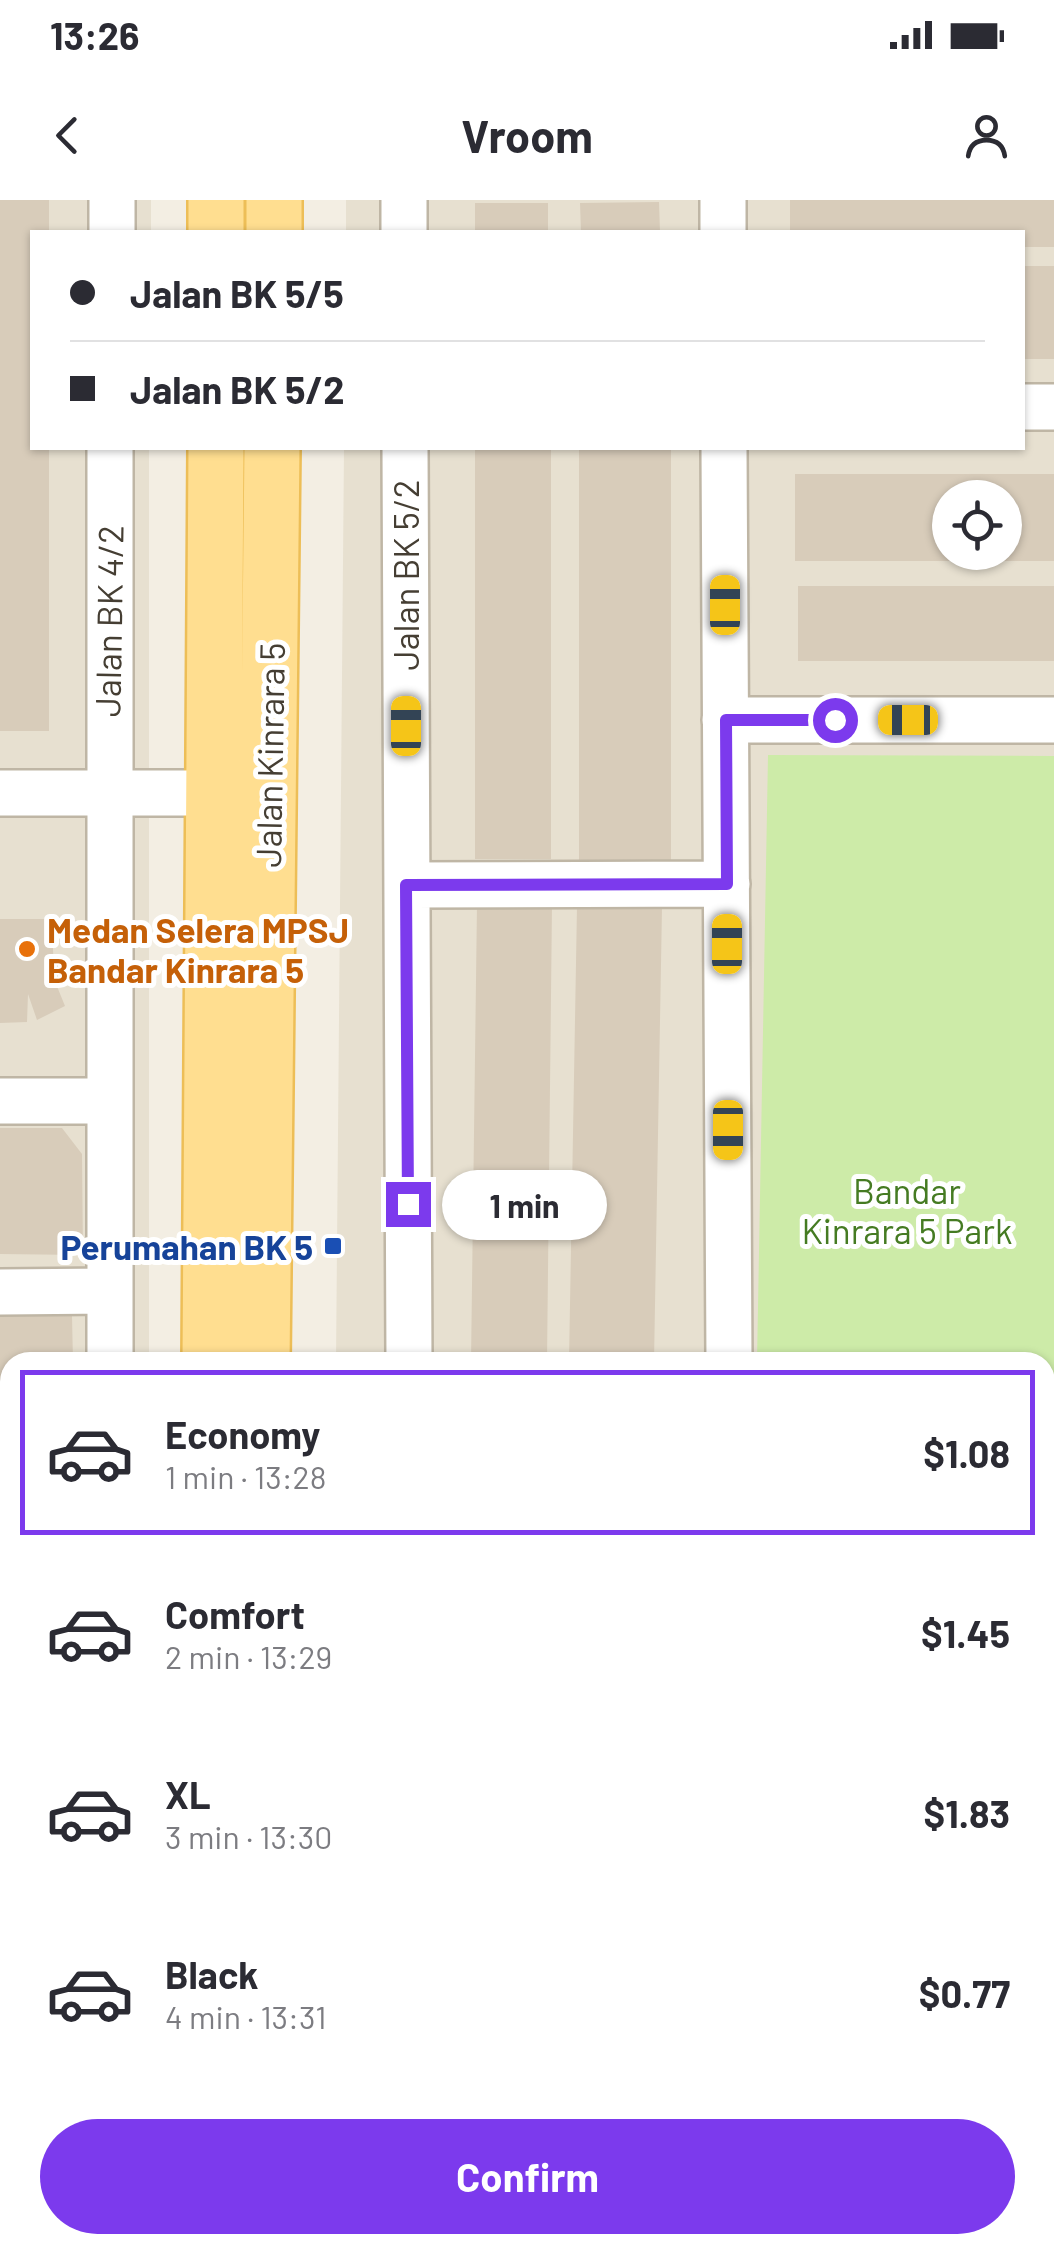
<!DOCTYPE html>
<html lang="en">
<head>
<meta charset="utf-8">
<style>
  :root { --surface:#fff; --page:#f2f2f3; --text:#2b2b33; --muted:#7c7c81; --line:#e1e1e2; --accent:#7c3aed }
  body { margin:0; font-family:Barlow,sans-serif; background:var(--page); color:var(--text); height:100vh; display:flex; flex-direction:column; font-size:38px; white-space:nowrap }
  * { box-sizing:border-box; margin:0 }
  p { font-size:32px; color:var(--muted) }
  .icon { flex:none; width:55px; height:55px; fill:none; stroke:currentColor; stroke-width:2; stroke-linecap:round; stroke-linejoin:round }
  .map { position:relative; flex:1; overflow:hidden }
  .panel { position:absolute; left:0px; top:1152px; width:1055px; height:902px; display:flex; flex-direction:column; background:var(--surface); border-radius:30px 30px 0 0; box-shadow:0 2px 8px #0004 }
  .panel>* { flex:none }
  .guide { position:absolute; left:30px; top:30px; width:995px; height:220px; border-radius:0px; box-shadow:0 2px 8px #0004; display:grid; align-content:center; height:220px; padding:0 40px; background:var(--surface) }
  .buttons { position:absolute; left:932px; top:280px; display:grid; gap:20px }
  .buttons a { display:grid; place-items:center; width:90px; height:90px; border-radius:50%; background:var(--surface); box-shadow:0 2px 8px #0004; font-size:50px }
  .end { position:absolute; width:45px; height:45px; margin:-22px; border:12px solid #7c3aed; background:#fff; box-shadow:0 0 0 5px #fff }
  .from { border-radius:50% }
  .bubble { position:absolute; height:70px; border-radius:35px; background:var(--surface); box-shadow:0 2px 8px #0004; font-size:32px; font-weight:700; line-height:70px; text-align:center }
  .car { position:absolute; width:30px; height:60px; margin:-30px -15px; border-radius:12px; box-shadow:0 0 8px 2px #0007; background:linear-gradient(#f5c518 24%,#345 0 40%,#f5c518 0 76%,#345 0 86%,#f5c518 0) }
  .guide b { display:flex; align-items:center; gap:35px; height:95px; font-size:38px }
  .guide b+b { border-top:2px solid var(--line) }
  .guide i { width:25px; height:25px; background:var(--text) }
  ul { padding:18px 0 0; list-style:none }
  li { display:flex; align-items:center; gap:30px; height:165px; margin:0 20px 15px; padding:0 20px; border:5px solid transparent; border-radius:0px }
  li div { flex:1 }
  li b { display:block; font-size:38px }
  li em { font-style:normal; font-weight:700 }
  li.active { border-color:var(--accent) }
  li>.icon { width:90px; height:90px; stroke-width:1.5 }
  .cta { display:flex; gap:20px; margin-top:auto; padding:20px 40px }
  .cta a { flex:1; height:115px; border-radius:60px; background:var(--accent); color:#fff; font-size:40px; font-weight:700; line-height:115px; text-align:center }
  .status { display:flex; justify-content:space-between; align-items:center; height:70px; padding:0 50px; background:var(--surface); direction:ltr }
  .status svg { height:28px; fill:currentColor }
  header { display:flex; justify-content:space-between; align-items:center; height:130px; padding:0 40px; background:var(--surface); font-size:45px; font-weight:700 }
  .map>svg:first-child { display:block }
</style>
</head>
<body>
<div class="status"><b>13:26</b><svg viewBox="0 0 49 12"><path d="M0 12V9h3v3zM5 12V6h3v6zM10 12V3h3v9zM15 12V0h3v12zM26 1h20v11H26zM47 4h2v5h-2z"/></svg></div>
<header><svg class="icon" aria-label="back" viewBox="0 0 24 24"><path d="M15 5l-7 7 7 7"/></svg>Vroom<svg class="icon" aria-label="person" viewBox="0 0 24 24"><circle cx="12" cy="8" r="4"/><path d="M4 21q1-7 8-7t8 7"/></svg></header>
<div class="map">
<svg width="1054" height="2053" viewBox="0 0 1054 2053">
  <rect width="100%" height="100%" fill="#f3eee3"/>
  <path fill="#e7e0d0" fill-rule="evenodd" d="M0,0H151V32H32V248H149V1162H10V2045H153V2053H0Z
    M346,0H1054V2053H329V2045H1045V1162H336L344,248H1022V32H346ZM950,298H1005V352H950Z"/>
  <path fill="#cdeba8" d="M768,555L1054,556V1281H1045V1162H757Z"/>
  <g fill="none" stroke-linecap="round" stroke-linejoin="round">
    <path stroke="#99d1f6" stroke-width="11" d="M1045,1513H1054"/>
  </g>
  <path fill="#d8ccba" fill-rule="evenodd" d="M0,0H49V32H32V248H49V531H0Z
    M790,0H1054V47H1022V32H790Z
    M659,2L660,32H581L580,3Z
    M475,3H548V32H475Z
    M1022,66H1054V159H1022Z
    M475,248H551V659H475Z
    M579,248H671V664H579Z
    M795,274H1054V361H795ZM950,298H1005V352H950Z
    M798,386H1054V461H798Z
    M477,704H552L547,1162H471Z
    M577,706L662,707L654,1162H569Z
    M0,719H52L54,779L65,806L37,820L28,794L27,822L0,823Z
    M0,928H62L82,954L83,1055L0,1054Z
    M0,1116H72L73,1162H10V1249H0Z
    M1045,1378H1054V1452H1045Z
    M0,1420H10V1945H0Z
    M1045,1558H1054V1654H1045Z
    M1045,1796H1054V1873H1045Z
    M1045,1911H1054V1993H1045Z
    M0,1985H10V2045H35V2053H0Z"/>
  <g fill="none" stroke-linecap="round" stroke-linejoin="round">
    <defs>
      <path id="minor" d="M404,0V32
        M112,32V0
        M723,32V0
        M1022,207H1054
        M110,248V1162
        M405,248L409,1162
        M724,248L729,1162
        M725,520H1054
        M0,593H247
        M407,685L727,684
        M0,901H109
        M0,1092L110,1091
        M0,1273H10
        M1045,1311H1054
        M0,1350H10
        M1045,1723H1054
        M0,1973H10
        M107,2053V2045
        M411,2053V2045
        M964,2053V2045"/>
      <path id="major" d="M216,0V32
        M274,32V0
        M210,1162L216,248
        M262,1162L272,248
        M272,2045V2053
        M203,2053V2045"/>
    </defs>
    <use href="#minor" stroke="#bfb6a5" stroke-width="50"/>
    <use href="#major" stroke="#edbe57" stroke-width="60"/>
    <use href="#minor" stroke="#fff" stroke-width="45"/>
    <use href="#major" stroke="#ffde90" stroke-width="55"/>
  </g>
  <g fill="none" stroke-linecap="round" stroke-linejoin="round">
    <path stroke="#7c3aed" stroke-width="12" d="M408,1004L406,685L727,684L726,520H835"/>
  </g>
  <circle fill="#e8710a" stroke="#fff" stroke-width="4" cx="27" cy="749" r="10"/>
  <rect fill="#1a4fb4" stroke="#fff" stroke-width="4" x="323" y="1036" width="20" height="20" rx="5"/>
  <g text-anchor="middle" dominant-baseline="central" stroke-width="10" stroke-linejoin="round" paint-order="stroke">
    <g font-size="35" fill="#453e33" stroke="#fff">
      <text transform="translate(405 375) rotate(-90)">Jalan BK 5/2</text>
      <text transform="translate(108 421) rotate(-89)">Jalan BK 4/2</text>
      <text transform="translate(269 555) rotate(-89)">Jalan Kinrara 5</text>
    </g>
    <g font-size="35" font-weight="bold" fill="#c56008" stroke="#fff" text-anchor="start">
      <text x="47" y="729">Medan Selera MPSJ<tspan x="47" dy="40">Bandar Kinrara 5</tspan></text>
    </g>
    <g font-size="35" fill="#457b22" stroke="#fff">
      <text x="907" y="990">Bandar<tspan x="907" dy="40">Kinrara 5 Park</tspan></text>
    </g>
    <g font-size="35" font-weight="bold" fill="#164399" stroke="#fff" text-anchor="end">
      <text x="313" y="1046">Perumahan BK 5</text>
    </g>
  </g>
</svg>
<div class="buttons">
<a><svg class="icon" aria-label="locate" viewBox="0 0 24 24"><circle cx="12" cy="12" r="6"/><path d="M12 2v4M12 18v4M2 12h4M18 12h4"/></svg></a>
</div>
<i class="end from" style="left:835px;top:520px"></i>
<i class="end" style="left:408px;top:1004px"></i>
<div class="bubble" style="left:442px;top:970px;width:165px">1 min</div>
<i class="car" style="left:725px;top:405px;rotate:0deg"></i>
<i class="car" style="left:908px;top:520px;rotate:270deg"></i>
<i class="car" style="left:406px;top:526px;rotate:0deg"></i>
<i class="car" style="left:727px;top:744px;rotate:0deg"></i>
<i class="car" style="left:728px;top:930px;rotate:180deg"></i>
<div class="guide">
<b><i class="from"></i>Jalan BK 5/5</b>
<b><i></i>Jalan BK 5/2</b>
</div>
<section class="panel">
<ul>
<li class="active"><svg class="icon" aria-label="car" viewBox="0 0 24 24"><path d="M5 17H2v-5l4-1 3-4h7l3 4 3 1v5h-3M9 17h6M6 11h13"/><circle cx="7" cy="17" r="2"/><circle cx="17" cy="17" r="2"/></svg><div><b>Economy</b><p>1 min · 13:28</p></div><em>$1.08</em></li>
<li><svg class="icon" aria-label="car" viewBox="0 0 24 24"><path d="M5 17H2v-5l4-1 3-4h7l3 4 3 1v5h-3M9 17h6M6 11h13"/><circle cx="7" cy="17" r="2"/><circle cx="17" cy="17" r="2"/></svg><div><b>Comfort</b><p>2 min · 13:29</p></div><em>$1.45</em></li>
<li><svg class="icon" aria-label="car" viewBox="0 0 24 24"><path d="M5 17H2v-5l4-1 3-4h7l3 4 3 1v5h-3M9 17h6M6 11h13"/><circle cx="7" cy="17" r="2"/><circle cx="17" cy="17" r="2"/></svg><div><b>XL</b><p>3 min · 13:30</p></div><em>$1.83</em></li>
<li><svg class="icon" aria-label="car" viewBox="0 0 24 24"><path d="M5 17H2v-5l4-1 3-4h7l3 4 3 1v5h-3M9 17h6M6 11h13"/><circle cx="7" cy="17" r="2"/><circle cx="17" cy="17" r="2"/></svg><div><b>Black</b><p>4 min · 13:31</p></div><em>$0.77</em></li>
</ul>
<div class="cta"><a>Confirm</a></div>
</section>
</div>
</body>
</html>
